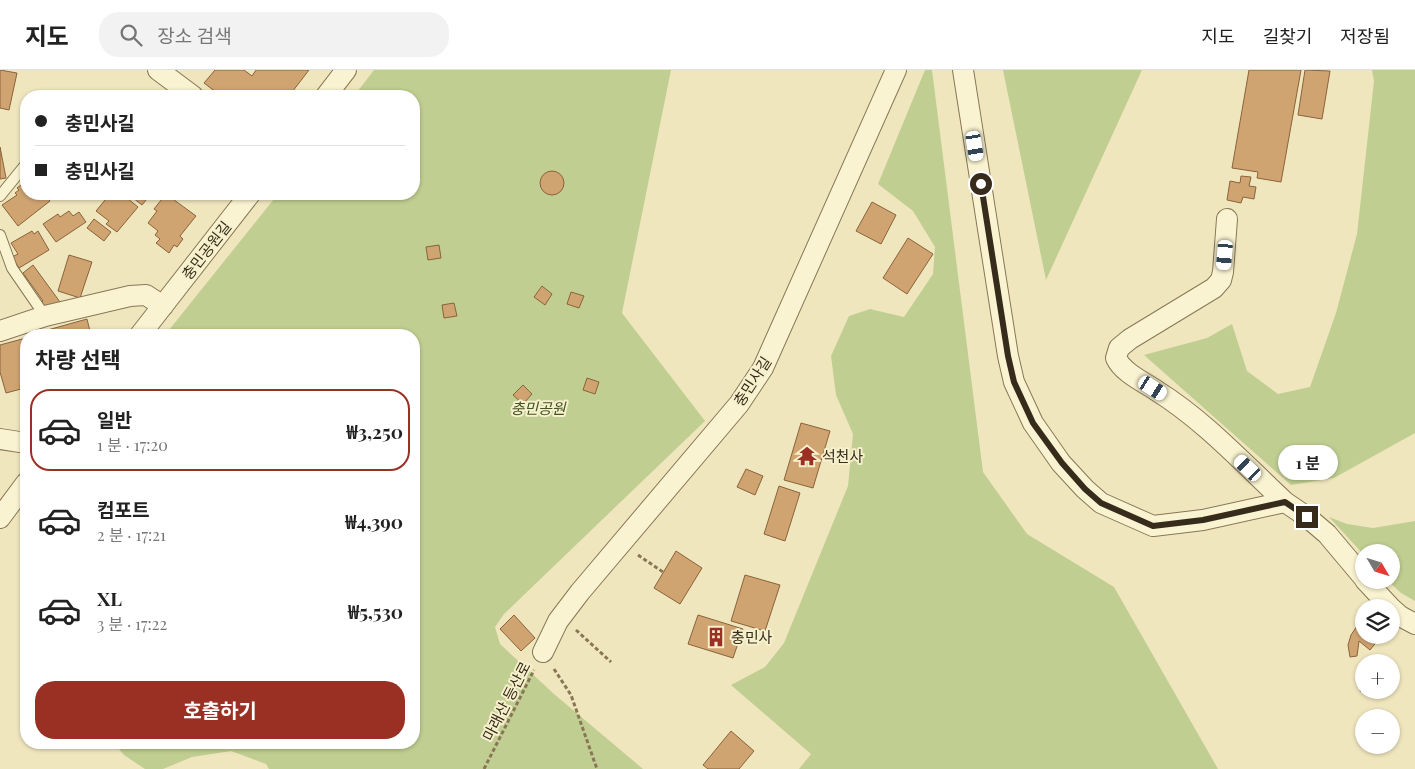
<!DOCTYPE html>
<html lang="ko">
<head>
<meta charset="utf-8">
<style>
  :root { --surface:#fff; --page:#f2f2f2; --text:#222; --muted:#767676; --line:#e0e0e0; --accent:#9a3023 }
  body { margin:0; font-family:"Playfair Display","Noto Sans KR",serif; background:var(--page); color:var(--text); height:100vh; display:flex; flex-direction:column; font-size:19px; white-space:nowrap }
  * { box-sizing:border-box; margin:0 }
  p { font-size:16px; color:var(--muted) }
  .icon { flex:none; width:28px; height:28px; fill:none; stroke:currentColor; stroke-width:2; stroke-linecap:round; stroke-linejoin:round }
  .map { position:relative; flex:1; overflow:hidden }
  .sheet { position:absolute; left:20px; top:259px; width:400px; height:420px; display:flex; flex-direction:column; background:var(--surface); border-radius:20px; box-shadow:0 1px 4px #0004 }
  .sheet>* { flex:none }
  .banner { position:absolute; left:20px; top:20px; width:400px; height:110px; border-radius:20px; box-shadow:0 1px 4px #0004; display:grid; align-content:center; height:110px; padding:0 15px; background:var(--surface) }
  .needle { width:32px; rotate:128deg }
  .fabs { position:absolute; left:1355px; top:474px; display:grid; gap:10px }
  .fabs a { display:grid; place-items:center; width:45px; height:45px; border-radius:50%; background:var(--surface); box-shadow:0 1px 4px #0004; font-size:25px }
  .end { position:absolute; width:22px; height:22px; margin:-11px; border:6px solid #372c1b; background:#fff; box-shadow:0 0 0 2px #fff }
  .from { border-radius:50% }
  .bubble { position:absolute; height:35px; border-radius:18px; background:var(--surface); box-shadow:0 1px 4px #0004; font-size:16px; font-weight:700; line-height:35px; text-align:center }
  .car { position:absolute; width:15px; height:30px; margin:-15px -8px; border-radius:6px; box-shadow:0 0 4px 1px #0007; background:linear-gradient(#fff 24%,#345 0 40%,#fff 0 76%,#345 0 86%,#fff 0) }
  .banner b { display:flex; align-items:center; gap:18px; height:48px; font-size:19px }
  .banner b+b { border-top:1px solid var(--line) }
  .banner i { width:12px; height:12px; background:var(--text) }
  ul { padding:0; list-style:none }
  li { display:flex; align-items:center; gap:15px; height:82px; margin:0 10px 8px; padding:0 5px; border:2px solid transparent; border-radius:20px }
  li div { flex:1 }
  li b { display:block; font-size:19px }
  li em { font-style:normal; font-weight:700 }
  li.current { border-color:var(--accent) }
  li>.icon { width:45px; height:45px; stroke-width:1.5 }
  h2 { padding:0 15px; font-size:22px; line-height:60px }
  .button { display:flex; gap:10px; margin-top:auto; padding:10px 15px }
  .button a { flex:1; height:58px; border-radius:20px; background:var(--accent); color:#fff; font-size:20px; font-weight:700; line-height:58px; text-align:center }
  header { display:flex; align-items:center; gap:30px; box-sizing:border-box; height:70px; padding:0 25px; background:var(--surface); border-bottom:1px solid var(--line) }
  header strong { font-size:24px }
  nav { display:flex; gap:28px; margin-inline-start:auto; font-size:18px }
  .search { width:350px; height:45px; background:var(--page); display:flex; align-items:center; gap:12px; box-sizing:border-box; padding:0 18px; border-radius:20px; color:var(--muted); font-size:19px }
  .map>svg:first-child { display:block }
</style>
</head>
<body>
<header>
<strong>지도</strong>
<div class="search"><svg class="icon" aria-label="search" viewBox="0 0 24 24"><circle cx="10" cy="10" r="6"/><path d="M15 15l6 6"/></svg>장소 검색</div>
<nav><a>지도</a><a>길찾기</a><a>저장됨</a></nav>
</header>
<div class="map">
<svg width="1415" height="699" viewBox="0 0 1415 699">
  <rect width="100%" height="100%" fill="#f0e6be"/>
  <path fill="#c0ce91" d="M374,0H671L622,243L705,351L504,544L495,557L500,574L554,624L643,699H269L266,694L231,681L192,687L163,699H145L124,685L114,673L414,672V265H165L278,124H414V26H354Z
    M925,0H932L983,402L1027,464L1114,517L1218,699H799L811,684L731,615L765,597L784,573L848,416L853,364L836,325L831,286L849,246L870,239L904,247L933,204L935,177L913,141L878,114Z
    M1003,0H1142L1046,210Z
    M1372,0H1415V363L1334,408L1291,415L1144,285L1207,268L1232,254L1247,301L1278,324L1310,317L1336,243L1357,164L1374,11Z
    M1329,447L1347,454L1373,458L1415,451V531L1401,523L1387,510H1391V482H1364V485Z"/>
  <path fill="#d0a471" stroke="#89633b" d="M0,0L17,3L9,40L0,38Z
    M215,0H244L252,6L256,0H309L289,26H221L204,13Z
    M1249,0H1301L1281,112L1257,108L1258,102L1232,98Z
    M1305,0L1330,1L1322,49L1298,45Z
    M0,77L6,108L0,109Z
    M540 113a12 12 0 1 1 24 0a12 12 0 1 1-24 0Z
    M1241,106L1251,107L1249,116L1256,117L1254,129L1243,127L1241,133L1227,130L1230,111L1240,113Z
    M26,111V124H44L50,131L18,156L2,135L17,125L15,123L19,120L17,118Z
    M110,124H122L138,137L117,162L106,154L109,151L96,141Z
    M128,124H151L142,135Z
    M166,124L196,146L180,166L183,169L177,177L174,175L169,183L156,173L160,169L155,165L158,161L148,153L157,141L154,139Z
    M872,132L896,145L881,174L856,161Z
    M69,141L73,146L79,142L86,152L56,172L43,154L58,144L60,147Z
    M94,149L111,162L104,171L87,158Z
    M32,161L34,164L38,161L49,180L19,198L12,187L18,184L11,173Z
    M908,168L933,184L907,224L883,208Z
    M439,175L441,188L428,190L426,177Z
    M69,185L92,192L80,228L58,221Z
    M33,195L60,232L47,242L40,233L43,231L23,203Z
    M542,216L552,224L545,235L534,227Z
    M571,222L584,226L579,238L567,234Z
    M454,233L457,246L444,248L442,235Z
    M87,249L91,265H46L44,261Z
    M26,268V313L20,315L21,319L6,323L0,302V275Z
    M587,308L599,312L595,324L583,320Z
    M523,315L532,324L523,334L513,325Z
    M801,353L830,361L813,418L784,410Z
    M746,399L763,406L755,425L737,417Z
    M779,416L800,423L785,471L764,464Z
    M676,481L702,498L680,534L654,518Z
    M745,505L780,515L765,561L731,551Z
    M514,545L535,568L521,581L500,559Z
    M698,545L743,559L733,588L688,574Z
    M1363,547L1364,565H1382L1370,580L1359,571L1357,586L1350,587L1348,575L1351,565Z
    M1364,612V620H1379L1376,627L1360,621Z
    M731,661L754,681L739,699H708L703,695Z"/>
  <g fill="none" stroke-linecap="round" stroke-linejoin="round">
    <defs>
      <path id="lane" d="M0,126L26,94
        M0,165L12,198L45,246"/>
      <path id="street" d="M158,0L193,26
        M963,0L1008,286L1014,312L1033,353L1061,393L1085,419L1101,433L1153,456L1203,450L1285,432L1307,447L1327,464L1364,508
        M326,26L346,0
        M1227,149L1223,202L1221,210L1214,218L1130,269L1119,278L1116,288C1123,303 1144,312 1157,321C1205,351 1244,394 1285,432
        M0,261L45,246L130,226L146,225L163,236
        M140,265L250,124
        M0,369L26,373
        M0,448L26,413
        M1365,510L1391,538
        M1391,538L1400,546L1415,554
        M543,582L558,551L580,522L739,334L763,298L896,0"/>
    </defs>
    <use href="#lane" stroke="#887756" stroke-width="12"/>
    <use href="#street" stroke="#887756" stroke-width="22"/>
    <path stroke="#887756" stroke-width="3" stroke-dasharray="4 2.5" stroke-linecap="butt" d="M638,485L663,502
      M576,560L611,592
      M554,599L571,625L597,699
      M484,699L534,600"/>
    <use href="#lane" stroke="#faf3d1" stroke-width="10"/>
    <use href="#street" stroke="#faf3d1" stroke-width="20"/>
  </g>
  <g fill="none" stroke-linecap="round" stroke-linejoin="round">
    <path stroke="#372c1b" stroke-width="6" d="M981,114L1008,286L1014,312L1033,353L1062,393L1085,419L1101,433L1153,456L1203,450L1285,432L1307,447"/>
  </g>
  <defs>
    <symbol id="temple-bare" viewBox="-9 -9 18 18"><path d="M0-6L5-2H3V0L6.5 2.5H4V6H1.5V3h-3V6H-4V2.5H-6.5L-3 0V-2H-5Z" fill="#9a3023" stroke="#f7f0cd" stroke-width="2.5" paint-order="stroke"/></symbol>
    <symbol id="building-bare" viewBox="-9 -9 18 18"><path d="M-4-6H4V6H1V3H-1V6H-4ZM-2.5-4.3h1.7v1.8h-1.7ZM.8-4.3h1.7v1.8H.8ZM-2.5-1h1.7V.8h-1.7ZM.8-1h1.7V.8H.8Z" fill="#9a3023" stroke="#f7f0cd" stroke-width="2.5" paint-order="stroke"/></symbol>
  </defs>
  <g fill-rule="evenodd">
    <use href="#temple-bare" x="793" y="372" width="28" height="28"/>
    <use href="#building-bare" x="702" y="553" width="28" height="28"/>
  </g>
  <g text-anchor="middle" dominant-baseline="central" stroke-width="4" stroke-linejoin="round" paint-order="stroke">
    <g font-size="15" fill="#372c1b" stroke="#f7f0cd">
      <text transform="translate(206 180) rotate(-52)">충민공원길</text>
      <text transform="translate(752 311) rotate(-57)">충민사길</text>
      <text transform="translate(506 631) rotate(-63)">마래산 등산로</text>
    </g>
    <g font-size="15" font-style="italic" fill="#415421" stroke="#f7f0cd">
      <text x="538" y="338">충민공원</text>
    </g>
    <g font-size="15" fill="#372c1b" stroke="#f7f0cd" text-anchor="start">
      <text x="822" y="386">석천사</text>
      <text x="731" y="567">충민사</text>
    </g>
  </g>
</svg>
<div class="fabs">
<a><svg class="needle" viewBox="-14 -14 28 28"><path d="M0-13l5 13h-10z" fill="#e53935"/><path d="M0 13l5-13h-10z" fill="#767676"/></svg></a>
<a><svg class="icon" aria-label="layers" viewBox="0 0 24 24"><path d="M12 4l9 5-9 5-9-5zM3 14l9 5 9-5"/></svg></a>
<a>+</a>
<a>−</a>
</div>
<i class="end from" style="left:981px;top:114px"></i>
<i class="end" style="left:1307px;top:447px"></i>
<div class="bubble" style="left:1278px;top:375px;width:60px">1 분</div>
<i class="car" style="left:975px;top:76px;rotate:171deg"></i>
<i class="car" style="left:1225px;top:185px;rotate:185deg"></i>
<i class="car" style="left:1153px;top:318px;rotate:123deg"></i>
<i class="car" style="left:1248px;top:398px;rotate:313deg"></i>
<div class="banner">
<b><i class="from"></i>충민사길</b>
<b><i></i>충민사길</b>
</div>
<section class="sheet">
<h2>차량 선택</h2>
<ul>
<li class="current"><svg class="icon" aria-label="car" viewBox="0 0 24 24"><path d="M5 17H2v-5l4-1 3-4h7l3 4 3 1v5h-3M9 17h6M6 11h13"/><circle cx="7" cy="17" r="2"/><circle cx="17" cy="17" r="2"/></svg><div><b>일반</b><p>1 분 · 17:20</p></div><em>₩3,250</em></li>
<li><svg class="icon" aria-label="car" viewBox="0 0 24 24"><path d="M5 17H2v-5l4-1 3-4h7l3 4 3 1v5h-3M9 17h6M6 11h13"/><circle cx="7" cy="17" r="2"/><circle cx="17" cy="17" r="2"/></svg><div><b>컴포트</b><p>2 분 · 17:21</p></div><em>₩4,390</em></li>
<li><svg class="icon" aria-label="car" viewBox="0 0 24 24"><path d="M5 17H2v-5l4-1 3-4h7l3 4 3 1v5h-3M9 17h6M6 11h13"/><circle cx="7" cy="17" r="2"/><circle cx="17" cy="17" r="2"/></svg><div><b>XL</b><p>3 분 · 17:22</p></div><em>₩5,530</em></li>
</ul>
<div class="button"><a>호출하기</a></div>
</section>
</div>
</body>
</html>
